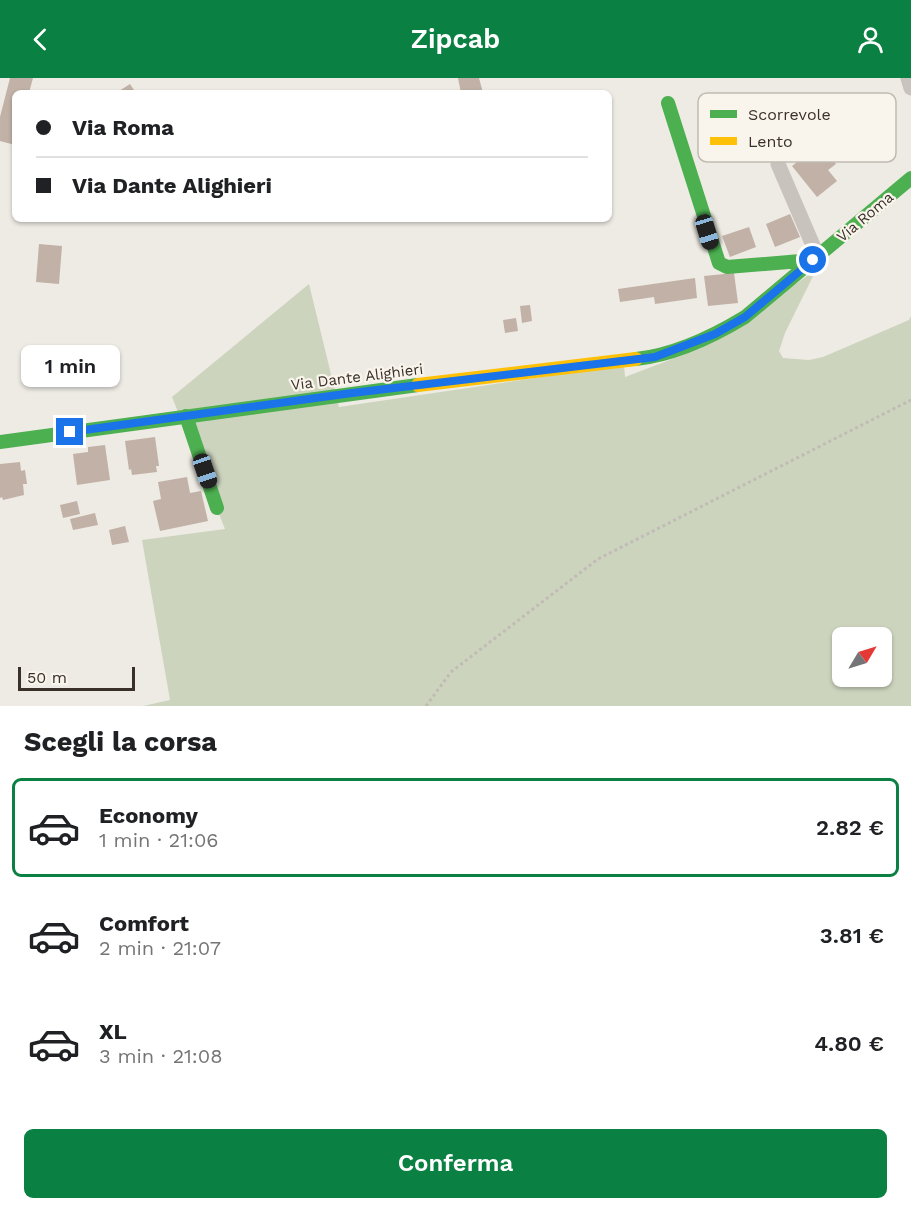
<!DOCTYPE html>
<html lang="it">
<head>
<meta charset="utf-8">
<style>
  :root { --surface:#fff; --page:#f2f2f2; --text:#202124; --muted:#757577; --line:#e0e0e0; --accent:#0b8043 }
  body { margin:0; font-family:"Work Sans",sans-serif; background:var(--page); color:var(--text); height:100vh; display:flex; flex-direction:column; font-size:22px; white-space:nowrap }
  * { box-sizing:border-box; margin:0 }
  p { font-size:20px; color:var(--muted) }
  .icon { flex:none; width:33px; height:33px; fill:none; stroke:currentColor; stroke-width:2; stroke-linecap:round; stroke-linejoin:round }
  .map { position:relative; height:628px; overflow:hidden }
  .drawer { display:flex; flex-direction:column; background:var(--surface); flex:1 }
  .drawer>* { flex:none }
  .top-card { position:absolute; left:12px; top:12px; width:600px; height:132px; border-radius:9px; box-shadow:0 2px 4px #0004; display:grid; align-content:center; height:132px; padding:0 24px; background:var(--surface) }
  .needle { width:39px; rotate:52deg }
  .tools { position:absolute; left:832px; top:549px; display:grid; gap:12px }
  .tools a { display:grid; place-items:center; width:60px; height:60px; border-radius:9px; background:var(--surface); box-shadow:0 2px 4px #0004; font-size:30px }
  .scale { position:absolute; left:18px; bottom:15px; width:117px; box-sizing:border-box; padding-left:6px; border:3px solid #39302a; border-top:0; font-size:16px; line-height:21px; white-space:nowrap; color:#39302a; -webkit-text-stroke:4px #faf5ec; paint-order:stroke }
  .end { position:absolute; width:27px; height:27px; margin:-14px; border:8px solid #1a73e8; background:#fff; box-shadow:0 0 0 3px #fff }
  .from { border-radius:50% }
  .bubble { position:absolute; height:42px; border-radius:9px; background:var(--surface); box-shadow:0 2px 4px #0004; font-size:20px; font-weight:600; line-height:42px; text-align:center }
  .car { position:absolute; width:18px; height:36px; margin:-18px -9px; border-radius:8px; box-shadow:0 0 4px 2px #0007; background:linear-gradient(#222 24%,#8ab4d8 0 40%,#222 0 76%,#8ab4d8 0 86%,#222 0) }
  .top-card b { display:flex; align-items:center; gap:21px; height:57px; font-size:22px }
  .top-card b+b { border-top:2px solid var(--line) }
  .top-card i { width:15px; height:15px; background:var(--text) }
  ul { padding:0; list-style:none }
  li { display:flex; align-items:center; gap:18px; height:99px; margin:0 12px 9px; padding:0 12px; border:3px solid transparent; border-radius:9px }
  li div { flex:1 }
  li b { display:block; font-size:22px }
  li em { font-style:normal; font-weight:600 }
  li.active { border-color:var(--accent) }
  li>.icon { width:54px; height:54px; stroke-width:1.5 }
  h2 { padding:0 24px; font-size:27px; line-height:72px }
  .action { display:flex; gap:12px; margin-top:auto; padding:12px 24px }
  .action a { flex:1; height:69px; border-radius:9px; background:var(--accent); color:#fff; font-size:24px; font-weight:600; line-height:69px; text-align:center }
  header { display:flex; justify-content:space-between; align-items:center; height:78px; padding:0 24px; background:var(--accent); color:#fff; font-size:27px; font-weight:600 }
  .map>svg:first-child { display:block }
</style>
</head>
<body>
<header><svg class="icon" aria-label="back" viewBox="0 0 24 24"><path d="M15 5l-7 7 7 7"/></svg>Zipcab<svg class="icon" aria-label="person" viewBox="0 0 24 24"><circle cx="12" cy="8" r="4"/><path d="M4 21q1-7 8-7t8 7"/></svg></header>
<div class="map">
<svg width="911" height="628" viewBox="0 0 911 628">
  <rect width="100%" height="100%" fill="#eeebe4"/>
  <path fill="#cdd4be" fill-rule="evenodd" d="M816,192L785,255L779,273L783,280L809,282L823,279L909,242L911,238V628H143L170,622L142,462L225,451L172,319L309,206L339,329L624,287L625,299L701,270ZM843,560H882V598H843Z"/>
  <path fill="#c1b1a6" d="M10,0H33L29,15H15V67L0,63V39Z
    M458,0H479L483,15H461Z
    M130,6L136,15H116Z
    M820,66L836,86L828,92L837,103L817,119L792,88Z
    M790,136L800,159L775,169L766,146Z
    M749,149L756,169L730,179L722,158Z
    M39,166L62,168L59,206L36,204Z
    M734,195L738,225L708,228L704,198Z
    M695,200L697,220L655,226L654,219L620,224L618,211Z
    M530,227L532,243L522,245L520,228Z
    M516,240L518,253L505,255L503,242Z
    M155,359L159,388H156L157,394L132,397L131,391L129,392L125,363Z
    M105,367L110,402L77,407L73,376L88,374V369Z
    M20,384L21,393L25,392L27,406H23L24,417L3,422L2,419L0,420V386Z
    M187,399L190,415L201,413L208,443L160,453L153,423L161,421L158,404Z
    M77,423L80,436L63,440L60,427Z
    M95,435L98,447L73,452L70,441Z
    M125,448L129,464L112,467L109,452Z"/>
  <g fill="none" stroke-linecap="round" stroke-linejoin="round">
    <path stroke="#c0bbb5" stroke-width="3" stroke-dasharray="3 3" stroke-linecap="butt" d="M426,628L451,594L598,481L911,322"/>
    <path stroke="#c8c3bc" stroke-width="15" d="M908,0L911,10
      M778,86L818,179"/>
    <path stroke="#4caf50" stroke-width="14" d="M668,25L719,185L727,189L813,182
      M636,281C675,277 712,259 745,239L911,100
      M186,338L217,430
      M0,364L418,307"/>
    <path stroke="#ffc107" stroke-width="14" d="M418,307L636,281"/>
  </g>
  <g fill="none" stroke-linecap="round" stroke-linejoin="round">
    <path stroke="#1a73e8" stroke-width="8" d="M70,354L352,315L655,279L715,256L745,239L813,182"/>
  </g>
  <g text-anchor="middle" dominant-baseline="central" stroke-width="4.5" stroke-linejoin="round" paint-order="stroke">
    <g font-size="15" fill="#39302a" stroke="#faf5ec">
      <text transform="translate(865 139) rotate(-40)">Via Roma</text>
      <text transform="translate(357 299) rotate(-7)">Via Dante Alighieri</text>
    </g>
  </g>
  <rect x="698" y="15" width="198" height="69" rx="9" fill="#faf5ec" stroke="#c0bab2" stroke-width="1.5"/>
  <rect x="710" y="32" width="27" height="8" fill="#4caf50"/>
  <rect x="710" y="59" width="27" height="8" fill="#ffc107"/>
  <g font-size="16" fill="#39302a">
    <text x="748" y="42">Scorrevole</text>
    <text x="748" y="69">Lento</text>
  </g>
</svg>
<div class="tools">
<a><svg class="needle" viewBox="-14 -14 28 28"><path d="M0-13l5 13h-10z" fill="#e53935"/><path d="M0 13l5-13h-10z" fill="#757577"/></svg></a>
</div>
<div class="scale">50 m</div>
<i class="end from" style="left:813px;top:182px"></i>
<i class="end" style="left:70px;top:354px"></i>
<div class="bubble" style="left:21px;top:267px;width:99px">1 min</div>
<i class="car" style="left:707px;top:154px;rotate:163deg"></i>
<i class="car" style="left:205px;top:393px;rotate:161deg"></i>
<div class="top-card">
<b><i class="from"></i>Via Roma</b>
<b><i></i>Via Dante Alighieri</b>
</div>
</div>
<section class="drawer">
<h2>Scegli la corsa</h2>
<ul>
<li class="active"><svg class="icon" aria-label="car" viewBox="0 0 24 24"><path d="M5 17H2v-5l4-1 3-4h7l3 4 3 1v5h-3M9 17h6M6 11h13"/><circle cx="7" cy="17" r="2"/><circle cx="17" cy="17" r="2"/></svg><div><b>Economy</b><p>1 min · 21:06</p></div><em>2.82 €</em></li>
<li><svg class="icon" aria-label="car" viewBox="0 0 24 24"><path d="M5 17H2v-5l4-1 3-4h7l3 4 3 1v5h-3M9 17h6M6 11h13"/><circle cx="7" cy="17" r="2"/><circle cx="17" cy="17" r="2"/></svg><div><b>Comfort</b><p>2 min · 21:07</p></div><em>3.81 €</em></li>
<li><svg class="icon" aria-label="car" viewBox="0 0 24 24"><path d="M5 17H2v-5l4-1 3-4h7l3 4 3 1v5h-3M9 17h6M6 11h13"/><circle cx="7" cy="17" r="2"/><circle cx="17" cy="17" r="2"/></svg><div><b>XL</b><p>3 min · 21:08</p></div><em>4.80 €</em></li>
</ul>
<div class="action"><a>Conferma</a></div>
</section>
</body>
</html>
